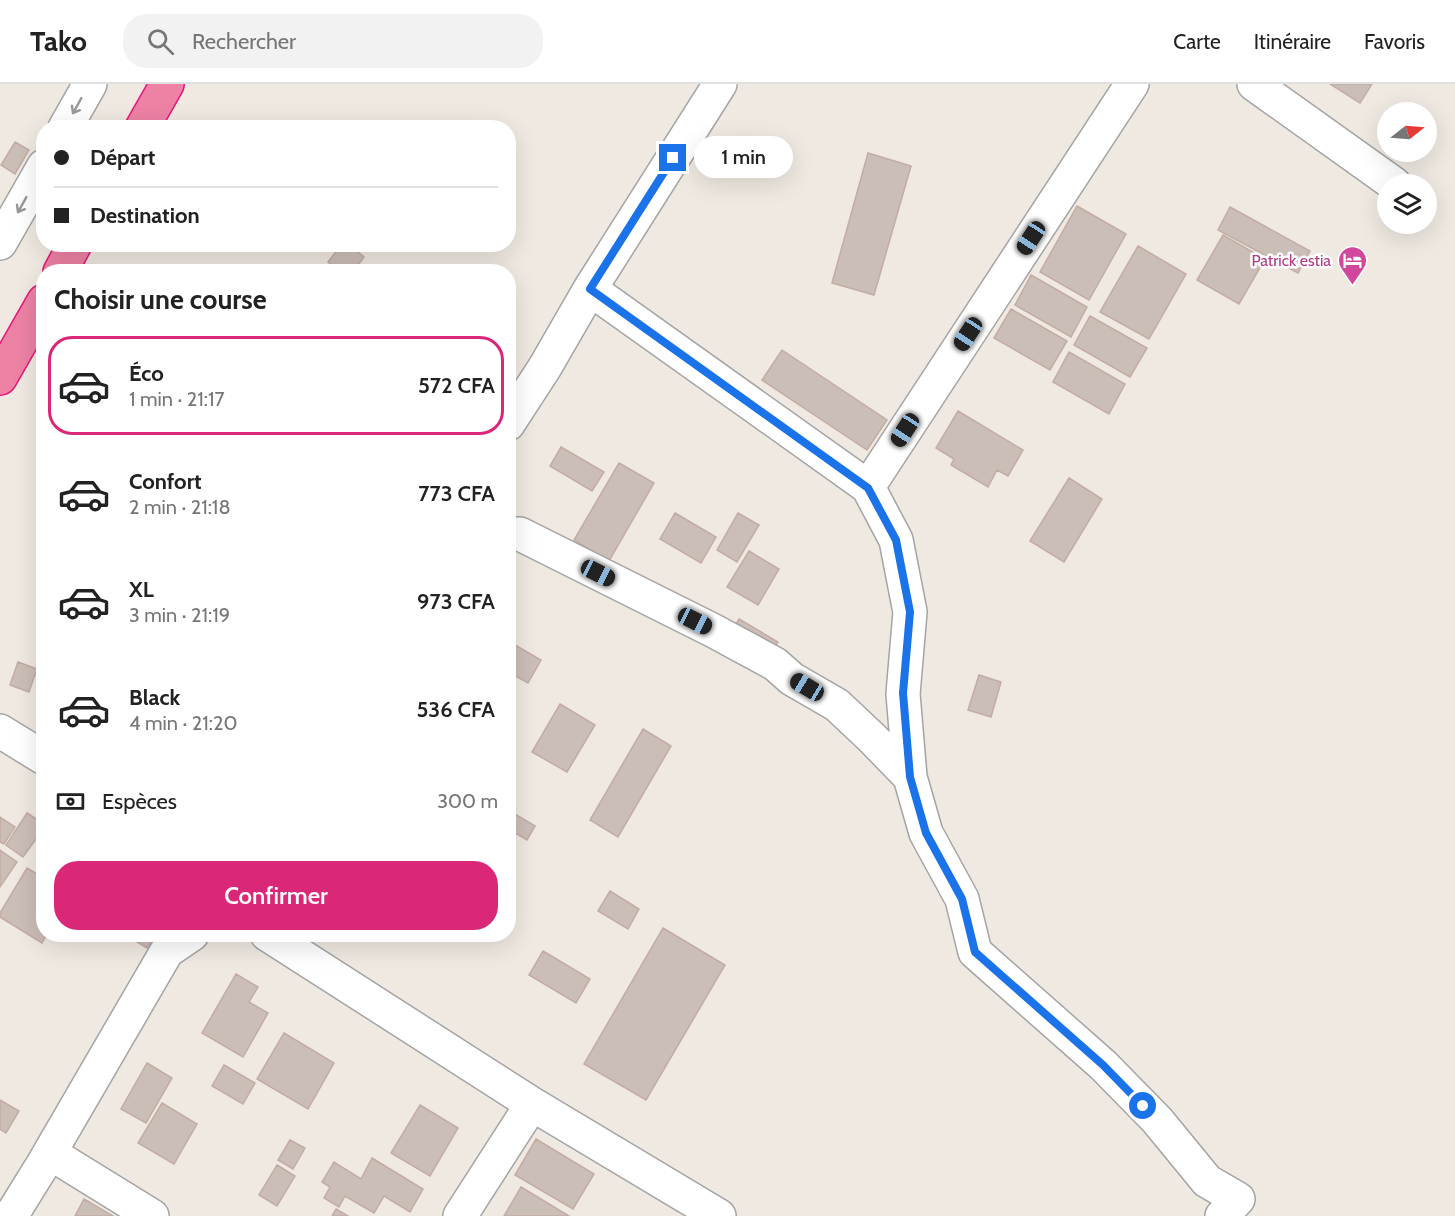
<!DOCTYPE html>
<html lang="fr">
<head>
<meta charset="utf-8">
<style>
  :root { --surface:#fff; --page:#f2f2f2; --text:#222; --muted:#767676; --line:#e0e0e0; --accent:#db2777 }
  body { margin:0; font-family:Cabin,sans-serif; background:var(--page); color:var(--text); height:100vh; display:flex; flex-direction:column; font-size:22px; white-space:nowrap }
  * { box-sizing:border-box; margin:0 }
  p { font-size:20px; color:var(--muted) }
  .icon { flex:none; width:33px; height:33px; fill:none; stroke:currentColor; stroke-width:2; stroke-linecap:round; stroke-linejoin:round }
  .map { position:relative; flex:1; overflow:hidden }
  .sheet { position:absolute; left:36px; top:180px; width:480px; height:678px; display:flex; flex-direction:column; background:var(--surface); border-radius:24px; box-shadow:0 6px 24px #0002 }
  .sheet>* { flex:none }
  .top-card { position:absolute; left:36px; top:36px; width:480px; height:132px; border-radius:24px; box-shadow:0 6px 24px #0002; display:grid; align-content:center; height:132px; padding:0 18px; background:var(--surface) }
  .needle { width:39px; rotate:73deg }
  .buttons { position:absolute; left:1377px; top:18px; display:grid; gap:12px }
  .buttons a { display:grid; place-items:center; width:60px; height:60px; border-radius:50%; background:var(--surface); box-shadow:0 6px 24px #0002; font-size:30px }
  .end { position:absolute; width:27px; height:27px; margin:-14px; border:8px solid #1a73e8; background:#fff; box-shadow:0 0 0 3px #fff }
  .from { border-radius:50% }
  .bubble { position:absolute; height:42px; border-radius:21px; background:var(--surface); box-shadow:0 6px 24px #0002; font-size:20px; font-weight:600; line-height:42px; text-align:center }
  .car { position:absolute; width:18px; height:36px; margin:-18px -9px; border-radius:8px; box-shadow:0 0 4px 2px #0007; background:linear-gradient(#222 24%,#8ab4d8 0 40%,#222 0 76%,#8ab4d8 0 86%,#222 0) }
  .top-card b { display:flex; align-items:center; gap:21px; height:57px; font-size:22px }
  .top-card b+b { border-top:2px solid var(--line) }
  .top-card i { width:15px; height:15px; background:var(--text) }
  ul { padding:0; list-style:none }
  li { display:flex; align-items:center; gap:18px; height:99px; margin:0 12px 9px; padding:0 6px; border:3px solid transparent; border-radius:24px }
  li div { flex:1 }
  li b { display:block; font-size:22px }
  li em { font-style:normal; font-weight:600 }
  li.selected { border-color:var(--accent) }
  li>.icon { width:54px; height:54px; stroke-width:1.5 }
  h2 { padding:0 18px; font-size:27px; line-height:72px }
  .pay { display:flex; align-items:center; gap:15px; height:66px; padding:0 18px; font-size:22px }
  .pay p { margin-inline-start:auto }
  .button { display:flex; gap:12px; margin-top:auto; padding:12px 18px }
  .button a { flex:1; height:69px; border-radius:24px; background:var(--accent); color:#fff; font-size:24px; font-weight:600; line-height:69px; text-align:center }
  header { display:flex; align-items:center; gap:36px; box-sizing:border-box; height:84px; padding:0 30px; background:var(--surface); border-bottom:2px solid var(--line) }
  header strong { font-size:28px }
  nav { display:flex; gap:33px; margin-inline-start:auto; font-size:21px }
  .search { width:420px; height:54px; background:var(--page); display:flex; align-items:center; gap:15px; box-sizing:border-box; padding:0 21px; border-radius:24px; color:var(--muted); font-size:22px }
  .map>svg:first-child { display:block }
</style>
</head>
<body>
<header>
<strong>Tako</strong>
<div class="search"><svg class="icon" aria-label="search" viewBox="0 0 24 24"><circle cx="10" cy="10" r="6"/><path d="M15 15l6 6"/></svg>Rechercher</div>
<nav><a>Carte</a><a>Itinéraire</a><a>Favoris</a></nav>
</header>
<div class="map">
<svg width="1455" height="1132" viewBox="0 0 1455 1132">
  <rect width="100%" height="100%" fill="#efe9e1"/>
  <path fill="#cbbeb7" stroke="#c2aca3" stroke-width="1.5" d="M1330,0H1372L1360,19Z
    M15,58L29,66L15,90L1,81Z
    M868,69L911,82L874,211L832,199Z
    M1077,122L1126,150L1089,216L1040,188Z
    M1230,123L1310,167L1298,189L1218,146Z
    M1223,151L1265,175L1239,220L1197,196Z
    M342,160H348L364,173L353,188H340L328,178Z
    M1138,162L1186,190L1149,255L1100,228Z
    M1031,191L1087,223L1071,253L1015,221Z
    M1011,225L1067,257L1050,286L994,254Z
    M1090,232L1147,264L1130,293L1074,261Z
    M782,266L887,336L867,366L762,296Z
    M1069,268L1125,300L1109,330L1053,298Z
    M958,327L1023,366L1008,392L997,386L988,403L951,381L954,375L936,364Z
    M561,363L604,388L592,407L550,382Z
    M619,379L654,399L609,477L574,456Z
    M1069,394L1102,415L1064,478L1030,457Z
    M675,429L716,453L701,479L660,455Z
    M738,429L759,441L737,478L717,466Z
    M749,467L779,485L758,521L727,503Z
    M739,535L778,558L768,575L729,552Z
    M508,557L541,576L528,599L508,588Z
    M18,578L37,585L29,608L10,601Z
    M979,591L1001,598L991,633L968,626Z
    M560,620L595,641L567,688L532,668Z
    M44,627V641L38,637Z
    M643,645L671,662L618,753L590,736Z
    M508,726L535,742L527,756L508,745Z
    M27,729L44,740V744L23,773L6,761Z
    M0,733L15,743L4,760L0,758Z
    M0,766L17,778L0,803Z
    M27,784L44,794V850H47L42,859L0,833V829Z
    M610,807L639,825L628,845L598,827Z
    M663,844L725,881L646,1016L584,980Z
    M135,850H152L154,852L147,864L132,855Z
    M460,850H475L471,857Z
    M543,867L590,895L576,919L529,891Z
    M236,890L258,903L249,918L268,929L243,973L202,949Z
    M284,949L334,979L308,1025L257,995Z
    M147,979L172,994L146,1039L121,1025Z
    M224,981L255,999L243,1020L212,1002Z
    M0,1016L19,1027L6,1049L0,1045Z
    M162,1019L197,1040L174,1080L138,1059Z
    M420,1021L458,1044L430,1092L391,1069Z
    M536,1055L594,1090L573,1125L515,1091Z
    M290,1056L305,1064L293,1085L278,1076Z
    M372,1074L423,1105L410,1128L384,1112L374,1129L345,1112L339,1123L324,1114L330,1103L322,1098L334,1078L361,1095Z
    M277,1081L295,1092L277,1122L259,1111Z
    M521,1103L569,1132H504Z
    M84,1115L113,1132H75Z
    M336,1125L348,1132H332Z"/>
  <g fill="none" stroke-linecap="round" stroke-linejoin="round">
    <defs>
      <path id="minor" d="M1254,0L1394,100
        M65,44L90,0
        M0,159L44,82
        M590,205L868,403L896,456L910,528L903,610L910,693L926,749L962,815L975,868L1103,981L1157,1036L1207,1097L1238,1115L1222,1132
        M508,340L545,283L590,205L720,0
        M868,403L1132,0
        M508,450H520L714,547L775,580L792,595L837,621L872,654L910,693
        M0,647L44,674
        M267,850L532,1020L719,1132
        M50,1069L152,1132
        M11,1132L42,1082L167,867L192,850
        M460,1132L532,1020"/>
      <path id="highway" d="M142,44L167,0
        M60,188L75,160
        M0,294L44,217"/>
    </defs>
    <use href="#minor" stroke="#a4a4a4" stroke-width="36"/>
    <use href="#highway" stroke="#e5167a" stroke-width="36"/>
    <use href="#minor" stroke="#fff" stroke-width="33"/>
    <use href="#highway" stroke="#ed82a5" stroke-width="33"/>
  </g>
  <defs><path id="oneway-shaft" d="M-6 0H5M1.5-3L5.5 0L1.5 3" fill="none" stroke-width="1.6" stroke-linecap="round" stroke-linejoin="round" transform="scale(1.5)"/></defs>
  <g stroke="#999">
    <use href="#oneway-shaft" transform="translate(77 22) rotate(119)"/>
    <use href="#oneway-shaft" transform="translate(22 121) rotate(119)"/>
  </g>
  <g fill="none" stroke-linecap="round" stroke-linejoin="round">
    <path stroke="#1a73e8" stroke-width="8" d="M673,74L590,205L868,404L896,456L910,528L903,609L910,693L926,749L962,815L975,868L1103,981L1143,1022"/>
  </g>
  <defs>
    <symbol id="hotel-pin" viewBox="-11 -11 22 30"><path d="M0 17L-7.5 6A9.5 9.5 0 1 1 7.5 6Z" fill="#d1479c" stroke="#fff"/><path d="M-6-4.5h1.5V1H6V5H4.5V3h-9V5H-6ZM-4 0a1.8 1.8 0 1 1 3.6 0ZM.5 0V-2.5h3Q6-2.5 6 0Z" fill="#fff"/></symbol>
  </defs>
  <g fill-rule="evenodd">
    <use href="#hotel-pin" x="1336" y="160" width="33" height="45"/>
  </g>
  <g text-anchor="middle" dominant-baseline="central" stroke-width="5" stroke-linejoin="round" paint-order="stroke">
    <g font-size="16" fill="#b23c85" stroke="#fff" text-anchor="end">
      <text x="1331" y="176">Patrick estia</text>
    </g>
  </g>
</svg>
<div class="buttons">
<a><svg class="needle" viewBox="-14 -14 28 28"><path d="M0-13l5 13h-10z" fill="#e53935"/><path d="M0 13l5-13h-10z" fill="#767676"/></svg></a>
<a><svg class="icon" aria-label="layers" viewBox="0 0 24 24"><path d="M12 4l9 5-9 5-9-5zM3 14l9 5 9-5"/></svg></a>
</div>
<i class="end from" style="left:1143px;top:1022px"></i>
<i class="end" style="left:673px;top:74px"></i>
<div class="bubble" style="left:694px;top:52px;width:99px">1 min</div>
<i class="car" style="left:1031px;top:154px;rotate:213deg"></i>
<i class="car" style="left:968px;top:250px;rotate:213deg"></i>
<i class="car" style="left:905px;top:346px;rotate:213deg"></i>
<i class="car" style="left:598px;top:489px;rotate:117deg"></i>
<i class="car" style="left:695px;top:537px;rotate:117deg"></i>
<i class="car" style="left:807px;top:603px;rotate:301deg"></i>
<div class="top-card">
<b><i class="from"></i>Départ</b>
<b><i></i>Destination</b>
</div>
<section class="sheet">
<h2>Choisir une course</h2>
<ul>
<li class="selected"><svg class="icon" aria-label="car" viewBox="0 0 24 24"><path d="M5 17H2v-5l4-1 3-4h7l3 4 3 1v5h-3M9 17h6M6 11h13"/><circle cx="7" cy="17" r="2"/><circle cx="17" cy="17" r="2"/></svg><div><b>Éco</b><p>1 min · 21:17</p></div><em>572 CFA</em></li>
<li><svg class="icon" aria-label="car" viewBox="0 0 24 24"><path d="M5 17H2v-5l4-1 3-4h7l3 4 3 1v5h-3M9 17h6M6 11h13"/><circle cx="7" cy="17" r="2"/><circle cx="17" cy="17" r="2"/></svg><div><b>Confort</b><p>2 min · 21:18</p></div><em>773 CFA</em></li>
<li><svg class="icon" aria-label="car" viewBox="0 0 24 24"><path d="M5 17H2v-5l4-1 3-4h7l3 4 3 1v5h-3M9 17h6M6 11h13"/><circle cx="7" cy="17" r="2"/><circle cx="17" cy="17" r="2"/></svg><div><b>XL</b><p>3 min · 21:19</p></div><em>973 CFA</em></li>
<li><svg class="icon" aria-label="car" viewBox="0 0 24 24"><path d="M5 17H2v-5l4-1 3-4h7l3 4 3 1v5h-3M9 17h6M6 11h13"/><circle cx="7" cy="17" r="2"/><circle cx="17" cy="17" r="2"/></svg><div><b>Black</b><p>4 min · 21:20</p></div><em>536 CFA</em></li>
</ul>
<div class="pay"><svg class="icon" aria-label="cash" viewBox="0 0 24 24"><path d="M3 7h18v10H3z"/><circle cx="12" cy="12" r="2"/></svg>Espèces<p>300 m</p></div>
<div class="button"><a>Confirmer</a></div>
</section>
</div>
</body>
</html>
